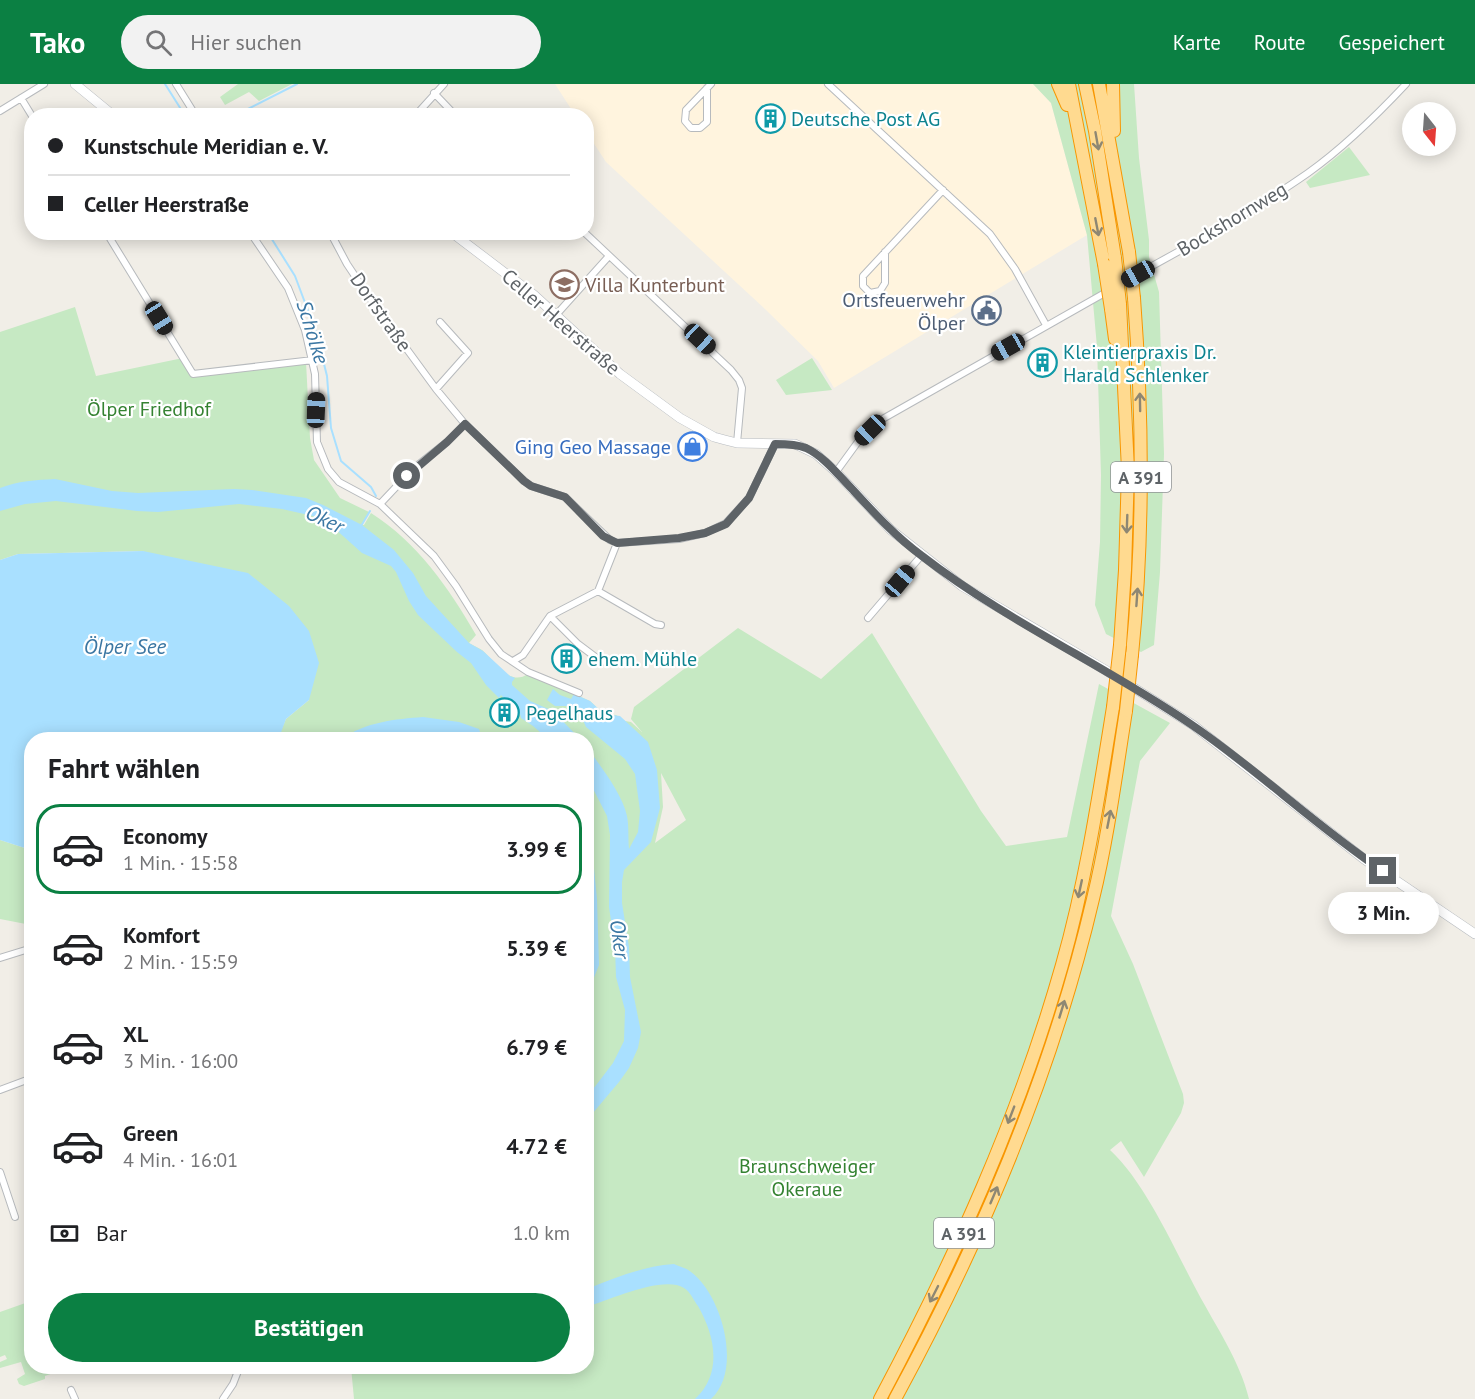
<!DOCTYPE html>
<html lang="de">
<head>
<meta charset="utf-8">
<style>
  :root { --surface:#fff; --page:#f2f2f2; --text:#202124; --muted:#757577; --line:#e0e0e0; --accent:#0b8043 }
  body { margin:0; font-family:"PT Sans",sans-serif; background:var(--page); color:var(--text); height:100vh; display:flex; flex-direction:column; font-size:22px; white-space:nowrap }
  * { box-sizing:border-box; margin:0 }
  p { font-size:20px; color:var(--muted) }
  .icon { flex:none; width:33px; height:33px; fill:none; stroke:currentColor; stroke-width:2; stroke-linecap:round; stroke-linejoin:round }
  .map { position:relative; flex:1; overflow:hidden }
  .details { position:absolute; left:24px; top:648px; width:570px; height:642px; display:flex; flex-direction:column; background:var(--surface); border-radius:24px; box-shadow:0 3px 15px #0003 }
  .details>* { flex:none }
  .banner { position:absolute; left:24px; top:24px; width:570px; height:132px; border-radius:24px; box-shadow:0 3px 15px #0003; display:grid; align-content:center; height:132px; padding:0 24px; background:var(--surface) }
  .needle { width:39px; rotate:163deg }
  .tools { position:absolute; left:1402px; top:18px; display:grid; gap:12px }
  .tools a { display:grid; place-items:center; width:54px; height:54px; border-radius:50%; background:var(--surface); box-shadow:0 3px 15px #0003; font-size:30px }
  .end { position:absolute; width:27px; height:27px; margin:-14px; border:8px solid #5e6367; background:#fff; box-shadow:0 0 0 3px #fff }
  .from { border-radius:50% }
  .bubble { position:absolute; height:42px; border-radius:21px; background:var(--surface); box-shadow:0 3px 15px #0003; font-size:20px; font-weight:600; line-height:42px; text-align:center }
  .car { position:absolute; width:18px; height:36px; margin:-18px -9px; border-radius:8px; box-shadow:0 0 4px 2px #0007; background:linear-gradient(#222 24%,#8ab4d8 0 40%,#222 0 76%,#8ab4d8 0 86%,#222 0) }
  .banner b { display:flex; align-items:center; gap:21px; height:57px; font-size:22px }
  .banner b+b { border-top:2px solid var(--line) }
  .banner i { width:15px; height:15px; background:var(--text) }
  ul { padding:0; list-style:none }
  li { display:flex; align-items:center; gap:18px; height:90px; margin:0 12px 9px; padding:0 12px; border:3px solid transparent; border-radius:24px }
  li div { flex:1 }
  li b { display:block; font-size:22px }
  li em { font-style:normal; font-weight:600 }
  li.selected { border-color:var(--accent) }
  li>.icon { width:54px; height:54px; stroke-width:1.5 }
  h2 { padding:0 24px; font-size:27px; line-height:72px }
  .pay { display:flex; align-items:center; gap:15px; height:66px; padding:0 24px; font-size:22px }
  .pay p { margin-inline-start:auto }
  .primary-button { display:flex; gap:12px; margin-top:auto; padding:12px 24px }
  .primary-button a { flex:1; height:69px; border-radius:36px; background:var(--accent); color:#fff; font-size:24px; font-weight:600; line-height:69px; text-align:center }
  header { display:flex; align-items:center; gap:36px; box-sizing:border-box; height:84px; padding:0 30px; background:var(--accent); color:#fff }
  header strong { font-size:28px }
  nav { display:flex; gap:33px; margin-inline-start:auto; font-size:21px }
  .search { width:420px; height:54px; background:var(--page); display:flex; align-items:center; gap:15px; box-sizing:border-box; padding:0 21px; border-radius:33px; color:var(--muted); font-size:22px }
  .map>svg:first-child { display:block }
</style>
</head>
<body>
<header>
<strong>Tako</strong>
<div class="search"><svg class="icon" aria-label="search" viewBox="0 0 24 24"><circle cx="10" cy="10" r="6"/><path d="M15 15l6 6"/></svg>Hier suchen</div>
<nav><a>Karte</a><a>Route</a><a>Gespeichert</a></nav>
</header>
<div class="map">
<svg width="1475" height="1315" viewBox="0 0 1475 1315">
  <rect width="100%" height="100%" fill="#f1eee7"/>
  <path fill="#fff4de" d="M555,0H1033L1051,19L1087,151L834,304L818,277L765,225L606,78L587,49L586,32L575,31Z"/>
  <path fill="#c6e9c3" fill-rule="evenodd" d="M238,0H292L259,17L249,8L225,21L220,13Z
    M1033,0H1134L1139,74L1149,156V173L1159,208L1164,370L1160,488L1154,561L1141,568L1106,550L1095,521L1100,458L1101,391L1097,263L1087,151L1051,19Z
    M1349,63L1370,91L1310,104L1306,98Z
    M75,223L96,292L183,274L192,290L306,278L310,354L314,376L340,414L369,428L362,441H364L371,429C417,458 449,504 476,551L469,559C473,561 478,564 482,566C495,577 509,603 528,590L590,617L604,630L616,631L625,637L631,638L642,648L631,635L634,623L738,544L821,595L872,549L981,727L1006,762L1067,753L1099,600L1170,639L1140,677L1111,832L1133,880L1183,1010L1184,1019L1181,1029L1144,1093L1121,1057L1110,1066C1145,1098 1174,1164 1197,1207C1215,1241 1240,1277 1249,1315H354L351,1283L586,1282V656L285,655L279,651L286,635L309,616L143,467L18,470L0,476V248ZM661,689L686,736L655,759L663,723Z
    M812,274L832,306L786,311L776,296Z
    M0,756L31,766V841L0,835Z
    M31,1217L32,1282L51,1283L53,1289L45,1292V1295L24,1302L19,1300L17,1295L25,1290L21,1278L0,1284V1278L7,1275L5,1271L0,1273V1228Z"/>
  <path fill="#a9e0ff" d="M55,395L112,407L138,409L234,405L252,406L306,414L323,421L362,441L394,466L413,489L426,512L469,559L483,567L510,592L515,594L512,598V601L530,617L553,627L580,655H548L533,642L521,634L520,630L501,611L499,614L486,601L471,579L457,568L418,531L409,517L396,488L391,482L362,469L333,443L313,432L282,425L239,420L158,428L137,427L56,417L25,420L0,427V404C18,397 36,396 55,395Z
    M143,467L248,489L289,522L309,547L319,579L309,616L286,635L280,651L285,655L32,656L31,766L0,756V476L18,470Z
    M553,605L560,611L571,615L574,610L590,617L604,630L620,632L648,658L657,686L660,724L651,758L624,786L622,798V819L629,863L630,893L641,948L638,964L629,984L619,998L587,1036V1013L613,979L624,957L625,926L616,893L615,863L609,823L610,751L607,732L587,693V663C600,682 622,709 627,732C629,742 628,754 629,765L638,748L640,727L635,690L625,675L586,643L582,634L567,622H555L547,616Z
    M423,633L459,638L479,645L481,651L487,655H342C365,638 396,635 423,633Z
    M586,756L593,774L597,815L599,881L587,911Z
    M674,1180C680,1183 687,1184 691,1188C722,1211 743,1286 711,1315H695C723,1289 715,1252 698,1222C694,1217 690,1207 684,1204C663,1191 609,1216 587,1223V1205C615,1194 643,1182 674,1180Z"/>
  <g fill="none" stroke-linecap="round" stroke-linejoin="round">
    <path stroke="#a9e0ff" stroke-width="2" d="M165,0L184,30
      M234,32L297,0
      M268,149L295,192L316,248L327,292L331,344L341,377L371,403L376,412
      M361,442L370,427"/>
    <defs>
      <path id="minor" d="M176,0L196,32
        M828,0L990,150L1015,185L1046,241
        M707,4V38L700,44H691L685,37L686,26L711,0
        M434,9L456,32
        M21,14L32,32
        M0,27L44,0
        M415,32L444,0
        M106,148L193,290L313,276
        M250,148L288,204L305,246L315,290L317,358L328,385L339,398L380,420L434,472L456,502L489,555L501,570L528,588L579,609
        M330,148L347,180L373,219L436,305L465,340L524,397L531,402L565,413L610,456L617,459L679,455L705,449L726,439L749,414L775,360
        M584,148L731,286L739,296L742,304L737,359
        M885,168V199L880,207L870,209L863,202V192L943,106
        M1118,201C1182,165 1248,131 1308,89C1343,64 1376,32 1406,0
        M556,231L609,172
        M436,305L468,269L440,238
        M836,388L860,355L879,337L1110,206
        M380,420L413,385L447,358L465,340
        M598,507L655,540L661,541
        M550,532L578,560L602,578
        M868,534L921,472
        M513,577L523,571L550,532L598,507L617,459
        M0,874L32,864
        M0,1006L32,994
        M0,1088L15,1133
        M71,1306L75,1315
        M223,1315L233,1300L240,1282"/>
      <path id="secondary" d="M75,0L114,32
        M451,148L534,211L620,290L680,334L714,353L725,356L737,359L795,360L816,370L836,388L891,446L962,502L1107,587L1193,641L1364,775L1475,850"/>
      <path id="motorway" d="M1058,0L1067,21
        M1069,0L1104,180
        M1085,0L1095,47L1115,174
        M1099,0L1129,168
        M1113,0L1114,47
        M1111,225L1115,255
        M1120,561L1125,486L1128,386L1120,220
        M1132,571C1144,452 1143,333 1134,214
        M880,1315C954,1176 1019,1033 1062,881C1086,797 1099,710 1113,623
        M895,1315C981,1157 1052,990 1093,815C1108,753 1116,690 1126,627"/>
    </defs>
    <use href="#minor" stroke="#b7babd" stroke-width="8"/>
    <use href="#secondary" stroke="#b8bcc1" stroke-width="10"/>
    <use href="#motorway" stroke="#f89600" stroke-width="14"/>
    <use href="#minor" stroke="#fff" stroke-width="6"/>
    <use href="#secondary" stroke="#fff" stroke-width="9"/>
    <use href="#motorway" stroke="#ffda90" stroke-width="12"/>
    <defs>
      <path id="motorway-bridge" d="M1129,168L1134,214
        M1115,174L1120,220
        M1104,180L1111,225
        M1113,623L1120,561
        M1126,627L1132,571"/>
    </defs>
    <use href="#motorway-bridge" stroke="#f89600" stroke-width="14" stroke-linecap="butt"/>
    <use href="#motorway-bridge" stroke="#ffda90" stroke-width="12"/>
  </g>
  <defs><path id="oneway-shaft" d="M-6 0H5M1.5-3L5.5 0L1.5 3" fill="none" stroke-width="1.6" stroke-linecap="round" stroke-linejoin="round" transform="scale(1.5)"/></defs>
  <g stroke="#8e8773">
    <use href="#oneway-shaft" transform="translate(1097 57) rotate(80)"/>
    <use href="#oneway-shaft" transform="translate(1097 143) rotate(79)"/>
    <use href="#oneway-shaft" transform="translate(1140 318) rotate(-91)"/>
    <use href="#oneway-shaft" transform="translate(1127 440) rotate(92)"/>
    <use href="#oneway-shaft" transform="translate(1137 513) rotate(-86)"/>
    <use href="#oneway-shaft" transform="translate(1109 735) rotate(-79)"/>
    <use href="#oneway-shaft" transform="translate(1080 805) rotate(102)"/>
    <use href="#oneway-shaft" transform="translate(1062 925) rotate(-73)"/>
    <use href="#oneway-shaft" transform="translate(1011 1031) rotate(111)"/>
    <use href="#oneway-shaft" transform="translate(994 1111) rotate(-67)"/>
    <use href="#oneway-shaft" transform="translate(934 1210) rotate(117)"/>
  </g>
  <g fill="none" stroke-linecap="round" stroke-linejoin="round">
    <path stroke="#5e6367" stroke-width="8" d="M407,392L447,358L465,340L524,397L531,402L565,413L603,452L617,459L679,454L705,449L726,440L749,414L775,360C785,360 796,360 806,364C825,373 839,392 853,406C875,430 896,453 922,472C1006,537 1104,581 1192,641C1258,686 1316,742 1383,787"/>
  </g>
  <defs>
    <symbol id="building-ring" viewBox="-11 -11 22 22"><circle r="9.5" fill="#fff" stroke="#0f9aa8" stroke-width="1.5"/><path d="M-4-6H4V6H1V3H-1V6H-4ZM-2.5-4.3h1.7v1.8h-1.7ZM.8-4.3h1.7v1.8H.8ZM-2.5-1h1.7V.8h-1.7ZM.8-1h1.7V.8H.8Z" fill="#0f9aa8"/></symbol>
    <symbol id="school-ring" viewBox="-11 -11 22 22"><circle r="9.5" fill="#fff" stroke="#8d6e63" stroke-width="1.5"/><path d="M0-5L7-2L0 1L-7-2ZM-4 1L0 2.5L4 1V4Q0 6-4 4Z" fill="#8d6e63"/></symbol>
    <symbol id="civic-ring" viewBox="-11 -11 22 22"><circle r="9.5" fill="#fff" stroke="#5c6f8a" stroke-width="1.5"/><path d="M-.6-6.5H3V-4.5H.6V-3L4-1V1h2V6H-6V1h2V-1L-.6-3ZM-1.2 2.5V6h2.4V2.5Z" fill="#5c6f8a"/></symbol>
    <symbol id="shop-ring" viewBox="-11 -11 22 22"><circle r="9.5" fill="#fff" stroke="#3f7fe0" stroke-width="1.5"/><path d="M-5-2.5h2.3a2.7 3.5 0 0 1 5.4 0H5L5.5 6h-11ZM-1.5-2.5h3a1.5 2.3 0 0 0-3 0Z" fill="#3f7fe0"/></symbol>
  </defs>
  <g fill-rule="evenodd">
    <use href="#building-ring" x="754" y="18" width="33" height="33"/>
    <use href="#school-ring" x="548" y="184" width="33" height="33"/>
    <use href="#civic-ring" x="970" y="210" width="33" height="33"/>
    <use href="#building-ring" x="1026" y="262" width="33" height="33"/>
    <use href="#shop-ring" x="676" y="346" width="33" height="33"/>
    <use href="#building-ring" x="550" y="558" width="33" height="33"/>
    <use href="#building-ring" x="488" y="612" width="33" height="33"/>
  </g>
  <g text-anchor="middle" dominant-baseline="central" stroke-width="4.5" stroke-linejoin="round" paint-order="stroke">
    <g fill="#fff" stroke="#8e9295" stroke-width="1.5">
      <rect x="1111" y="378" width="60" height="30" rx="4.5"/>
      <rect x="934" y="1134" width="60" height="30" rx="4.5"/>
    </g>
    <g font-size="18" font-weight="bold" fill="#5e6367">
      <text x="1141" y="393">A 391</text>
      <text x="964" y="1149">A 391</text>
    </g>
    <g font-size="20" fill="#0d838f" stroke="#fff" text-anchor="start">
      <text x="791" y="35">Deutsche Post AG</text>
      <text x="1063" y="268">Kleintierpraxis Dr.<tspan x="1063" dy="23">Harald Schlenker</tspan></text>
      <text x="588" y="575">ehem. Mühle</text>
      <text x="526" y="629">Pegelhaus</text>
    </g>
    <g font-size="20" fill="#5e6367" stroke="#fff">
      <text transform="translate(1232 135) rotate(-31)">Bockshornweg</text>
      <text transform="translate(381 228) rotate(55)">Dorfstraße</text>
      <text transform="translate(561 238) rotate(41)">Celler Heerstraße</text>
    </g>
    <g font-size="20" fill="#785e54" stroke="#fff" text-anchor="start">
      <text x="585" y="201">Villa Kunterbunt</text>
    </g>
    <g font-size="20" fill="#4e5e75" stroke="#fff" text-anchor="end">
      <text x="965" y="216">Ortsfeuerwehr<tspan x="965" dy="23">Ölper</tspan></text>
    </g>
    <g font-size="20" fill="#348231" stroke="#fff">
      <text x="149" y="325">Ölper Friedhof</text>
      <text x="807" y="1082">Braunschweiger<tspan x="807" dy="23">Okeraue</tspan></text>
    </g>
    <g font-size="20" fill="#366cbe" stroke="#fff" text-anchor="end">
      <text x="671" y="363">Ging Geo Massage</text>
    </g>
    <g font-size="21" font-style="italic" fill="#3b77a3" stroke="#fff">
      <text transform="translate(313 248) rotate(73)">Schölke</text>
      <text transform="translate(325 435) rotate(25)">Oker</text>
      <text x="125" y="562">Ölper See</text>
      <text transform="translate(620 855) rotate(82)">Oker</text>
    </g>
  </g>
</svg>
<div class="tools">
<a><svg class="needle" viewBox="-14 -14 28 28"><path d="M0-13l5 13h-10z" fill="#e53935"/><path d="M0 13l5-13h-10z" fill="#757577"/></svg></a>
</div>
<i class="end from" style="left:407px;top:392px"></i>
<i class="end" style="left:1383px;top:787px"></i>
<div class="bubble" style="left:1328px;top:808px;width:111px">3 Min.</div>
<i class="car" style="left:1138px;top:190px;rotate:241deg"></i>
<i class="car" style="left:159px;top:234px;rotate:148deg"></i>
<i class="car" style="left:700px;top:255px;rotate:133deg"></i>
<i class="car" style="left:1008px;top:263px;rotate:241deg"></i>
<i class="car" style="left:316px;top:326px;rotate:2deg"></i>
<i class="car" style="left:870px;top:346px;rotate:226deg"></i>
<i class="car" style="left:900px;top:497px;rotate:40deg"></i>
<div class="banner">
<b><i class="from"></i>Kunstschule Meridian e. V.</b>
<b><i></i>Celler Heerstraße</b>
</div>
<section class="details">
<h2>Fahrt wählen</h2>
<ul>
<li class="selected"><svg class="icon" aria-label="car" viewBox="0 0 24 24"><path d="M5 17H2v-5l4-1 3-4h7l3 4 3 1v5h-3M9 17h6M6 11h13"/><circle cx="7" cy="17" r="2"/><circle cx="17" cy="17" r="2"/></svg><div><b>Economy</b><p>1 Min. · 15:58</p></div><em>3.99 €</em></li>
<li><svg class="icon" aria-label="car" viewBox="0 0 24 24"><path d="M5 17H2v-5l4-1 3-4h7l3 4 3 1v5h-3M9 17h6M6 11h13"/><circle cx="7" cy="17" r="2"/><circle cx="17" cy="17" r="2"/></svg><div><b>Komfort</b><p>2 Min. · 15:59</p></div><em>5.39 €</em></li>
<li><svg class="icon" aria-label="car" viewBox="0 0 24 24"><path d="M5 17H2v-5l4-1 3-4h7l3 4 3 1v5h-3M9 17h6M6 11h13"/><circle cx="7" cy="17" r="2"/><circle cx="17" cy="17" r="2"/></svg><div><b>XL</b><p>3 Min. · 16:00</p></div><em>6.79 €</em></li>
<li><svg class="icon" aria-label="car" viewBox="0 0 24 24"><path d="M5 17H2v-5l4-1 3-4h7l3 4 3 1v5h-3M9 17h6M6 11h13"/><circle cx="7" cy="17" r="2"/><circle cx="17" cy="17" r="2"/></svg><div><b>Green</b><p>4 Min. · 16:01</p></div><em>4.72 €</em></li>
</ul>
<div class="pay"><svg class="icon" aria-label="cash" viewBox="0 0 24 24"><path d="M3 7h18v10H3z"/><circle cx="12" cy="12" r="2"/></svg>Bar<p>1.0 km</p></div>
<div class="primary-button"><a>Bestätigen</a></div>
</section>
</div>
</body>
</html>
